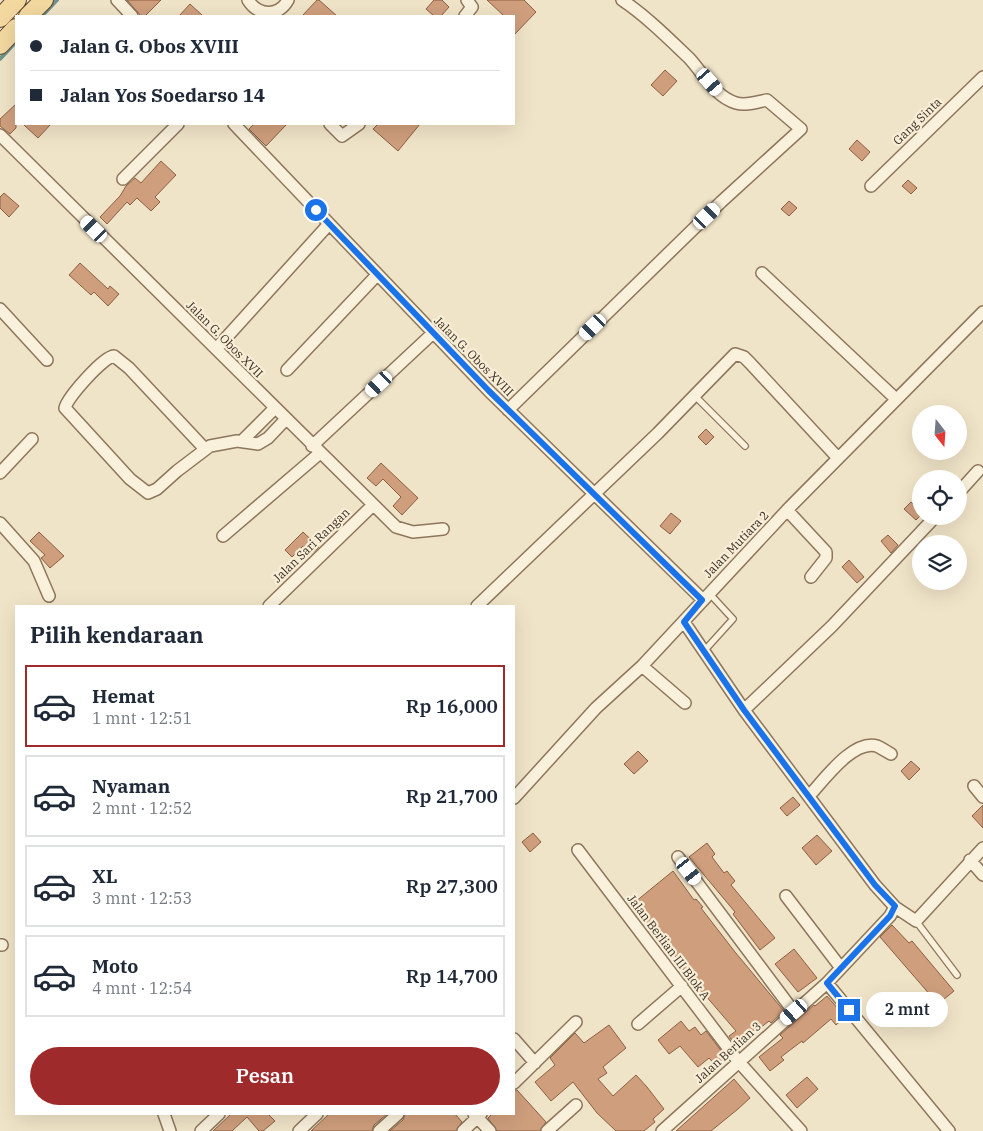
<!DOCTYPE html>
<html lang="id">
<head>
<meta charset="utf-8">
<style>
  :root { --surface:#fff; --page:#f6f6f7; --text:#1f2937; --muted:#747a83; --line:#e0e1e3; --accent:#9e2a2b }
  body { margin:0; font-family:"IBM Plex Serif",serif; background:var(--page); color:var(--text); height:100vh; display:flex; flex-direction:column; font-size:19px; white-space:nowrap }
  * { box-sizing:border-box; margin:0 }
  p { font-size:16px; color:var(--muted) }
  .icon { flex:none; width:28px; height:28px; fill:none; stroke:currentColor; stroke-width:2; stroke-linecap:round; stroke-linejoin:round }
  .map { position:relative; flex:1; overflow:hidden }
  .side { position:absolute; left:15px; top:605px; width:500px; height:510px; display:flex; flex-direction:column; background:var(--surface); border-radius:0px; box-shadow:0 5px 20px #0002 }
  .side>* { flex:none }
  .hud { position:absolute; left:15px; top:15px; width:500px; height:110px; border-radius:0px; box-shadow:0 5px 20px #0002; display:grid; align-content:center; height:110px; padding:0 15px; background:var(--surface) }
  .needle { width:32px; rotate:163deg }
  .tools { position:absolute; left:912px; top:405px; display:grid; gap:10px }
  .tools a { display:grid; place-items:center; width:55px; height:55px; border-radius:50%; background:var(--surface); box-shadow:0 5px 20px #0002; font-size:25px }
  .end { position:absolute; width:22px; height:22px; margin:-11px; border:6px solid #1a73e8; background:#fff; box-shadow:0 0 0 2px #fff }
  .from { border-radius:50% }
  .bubble { position:absolute; height:35px; border-radius:18px; background:var(--surface); box-shadow:0 5px 20px #0002; font-size:16px; font-weight:600; line-height:35px; text-align:center }
  .car { position:absolute; width:15px; height:30px; margin:-15px -8px; border-radius:6px; box-shadow:0 0 4px 1px #0007; background:linear-gradient(#fff 24%,#345 0 40%,#fff 0 76%,#345 0 86%,#fff 0) }
  .hud b { display:flex; align-items:center; gap:18px; height:48px; font-size:19px }
  .hud b+b { border-top:1px solid var(--line) }
  .hud i { width:12px; height:12px; background:var(--text) }
  ul { padding:0; list-style:none }
  li { display:flex; align-items:center; gap:15px; height:82px; margin:0 10px 8px; padding:0 5px; border:2px solid var(--line); border-radius:0px }
  li div { flex:1 }
  li b { display:block; font-size:19px }
  li em { font-style:normal; font-weight:600 }
  li.active { border-color:var(--accent) }
  li>.icon { width:45px; height:45px; stroke-width:1.5 }
  h2 { padding:0 15px; font-size:22px; line-height:60px }
  .cta { display:flex; gap:10px; margin-top:auto; padding:10px 15px }
  .cta a { flex:1; height:58px; border-radius:30px; background:var(--accent); color:#fff; font-size:20px; font-weight:600; line-height:58px; text-align:center }
  .map>svg:first-child { display:block }
</style>
</head>
<body>
<div class="map">
<svg width="983" height="1131" viewBox="0 0 983 1131">
  <rect width="100%" height="100%" fill="#f0e4c8"/>
  <g fill="none" stroke-linecap="round" stroke-linejoin="round">
    <path stroke="#6f938a" stroke-width="4" d="M42,16L57,0
      M0,59L16,42"/>
  </g>
  <path fill="#cf9f7d" stroke="#8d5f41" d="M127,0H161L145,16H141Z
    M317,0H319L337,16H302Z
    M434,0H442L449,7L441,16H434L426,9Z
    M487,0H524L536,12L514,35V16H504Z
    M190,4L203,16H179Z
    M665,70L677,81L663,96L651,85Z
    M16,104V128L10,134L0,126V119Z
    M23,124H51L38,138Z
    M254,124H287L266,146L249,129Z
    M378,124H420L398,151L373,129Z
    M857,140L870,152L862,161L849,149Z
    M161,161L176,175L155,197L160,202L151,211L137,198L130,205L127,202L107,224L100,217L120,196L126,186L135,178L141,183Z
    M908,180L917,188L911,194L902,186Z
    M4,193L19,206L9,217L0,208V197Z
    M789,201L797,208L789,216L781,209Z
    M80,263L108,289L110,286L119,294L108,306L94,292L91,295L69,275Z
    M706,429L714,437L706,445L698,437Z
    M381,463L418,498L402,515L393,506L401,497L383,479L376,486L367,478Z
    M911,502L921,511V515L916,520L904,509Z
    M671,513L681,521L670,534L660,526Z
    M39,532L64,556L50,568L41,558L45,555L30,541Z
    M303,532L319,547L311,554L303,546L292,557L285,550Z
    M888,535L898,545L891,553L881,541Z
    M849,560L864,577L857,583L842,567Z
    M638,751L648,761L634,774L624,764Z
    M911,761L920,769L909,780L901,771Z
    M793,797L800,805L787,816L780,808Z
    M983,805V828L972,816Z
    M533,833L541,842L530,852L522,842Z
    M817,835L832,851L816,865L802,848Z
    M707,843L715,854L712,857L724,873L727,871L735,881L731,885L775,938L760,950L733,914L735,912L689,857Z
    M673,871L694,900L696,899L703,907L701,908L735,952L784,1011L771,1023L769,1021L754,1033L756,1035L741,1046L737,1048L729,1036L736,1031L680,966L682,964L645,920L648,918L635,902Z
    M892,925L909,943L912,941L954,991L938,1004L880,937Z
    M794,949L817,978L798,992L775,964Z
    M827,996L845,1017L836,1025L831,1019L803,1043L802,1041L781,1057L784,1060L770,1071L759,1057L783,1038L780,1035L814,1005L815,1006Z
    M681,1021L689,1031L695,1027L701,1035L706,1031L726,1057L716,1066L709,1058L698,1067L680,1046L669,1054L658,1040Z
    M609,1025L626,1048L603,1067L607,1073L598,1079L613,1096L636,1075L647,1087L664,1109L653,1119L655,1122L644,1131H616L597,1113L573,1082L551,1101L535,1082L555,1065L550,1058L575,1033L584,1043Z
    M807,1077L818,1089L797,1108L786,1095Z
    M734,1079L750,1098L738,1109L711,1131H676Z
    M514,1090H517L546,1122L540,1131H497L488,1118L492,1114H514Z
    M231,1114H268L275,1121L263,1131H259L247,1117L232,1131H213Z
    M329,1114H387L374,1125L372,1131H311Z
    M405,1114H455L462,1122L456,1131H390L403,1120Z"/>
  <g fill="none" stroke-linecap="round" stroke-linejoin="round">
    <defs>
      <path id="service" d="M694,395L745,446
        M704,651L733,619L709,593
        M916,921L957,975"/>
      <path id="minor" d="M117,0L132,16
        M248,0C258,16 279,17 288,0
        M465,16L472,7L467,0
        M234,124L489,391L702,599
        M330,124L342,136L359,124
        M0,135L396,527L413,532L443,529
        M123,179L178,124
        M871,186L983,77
        M762,273L896,399
        M0,309L47,360
        M216,349L329,224
        M287,370L377,275
        M508,410L721,202L801,129L767,100C757,102 746,106 736,103C715,97 703,73 689,58C668,38 646,16 622,0
        M242,441L275,408
        M312,446L432,334
        M205,449L129,368L114,356C103,357 68,397 65,408L130,479L148,493L157,489L177,471L210,446L237,441L258,444L268,438L286,419
        M0,473L32,439
        M959,492L978,471
        M787,510L826,552V558L811,577
        M0,523L34,561L49,596
        M223,536L320,453
        M269,606L373,505
        M477,606L658,433L735,354L744,357L750,363L838,458
        M684,622L744,710L875,885L895,907L916,921L983,848
        M642,666L685,703
        M744,710L832,626L936,516
        M974,786L983,797
        M809,796C824,780 853,739 877,746C881,748 886,751 891,754
        M514,798L596,708L642,666L790,507L983,312
        M578,850L738,1061L801,1131
        M678,857L794,1012
        M970,860L983,875
        M786,896L841,968
        M0,945H2
        M827,983L949,1131
        M638,1024L682,986
        M514,1039L535,1063
        M514,1083L576,1022
        M164,1114L170,1131
        M474,1114L490,1131
        M201,1131L219,1114
        M299,1131L317,1114
        M379,1131L398,1114
        M463,1131L481,1114
        M547,1131L576,1105
        M662,1131L827,983L890,916L895,907"/>
      <path id="primary" d="M28,16L44,0
        M0,18L17,0
        M0,45L16,28"/>
    </defs>
    <use href="#service" stroke="#8d765c" stroke-width="8"/>
    <use href="#minor" stroke="#8d765c" stroke-width="14"/>
    <use href="#primary" stroke="#5b4430" stroke-width="20"/>
    <use href="#service" stroke="#faf1dc" stroke-width="5.5"/>
    <use href="#minor" stroke="#faf1dc" stroke-width="11"/>
    <use href="#primary" stroke="#f3d9a0" stroke-width="18"/>
  </g>
  <g fill="none" stroke-linecap="round" stroke-linejoin="round">
    <path stroke="#1a73e8" stroke-width="6" d="M316,210L489,391L702,600L684,622L744,710L875,885L895,906L890,916L827,983L849,1010"/>
  </g>
  <g text-anchor="middle" dominant-baseline="central" stroke-width="4.5" stroke-linejoin="round" paint-order="stroke">
    <g font-size="12" fill="#3d2e20" stroke="#f7eed8">
      <text transform="translate(917 121) rotate(-44)">Gang Sinta</text>
      <text transform="translate(225 339) rotate(45)">Jalan G. Obos XVII</text>
      <text transform="translate(474 356) rotate(45)">Jalan G. Obos XVIII</text>
      <text transform="translate(736 544) rotate(-46)">Jalan Mutiara 2</text>
      <text transform="translate(311 545) rotate(-44)">Jalan Sari Rangan</text>
      <text transform="translate(669 947) rotate(53)">Jalan Berlian III Blok A</text>
      <text transform="translate(728 1052) rotate(-42)">Jalan Berlian 3</text>
    </g>
  </g>
</svg>
<div class="tools">
<a><svg class="needle" viewBox="-14 -14 28 28"><path d="M0-13l5 13h-10z" fill="#e53935"/><path d="M0 13l5-13h-10z" fill="#747a83"/></svg></a>
<a><svg class="icon" aria-label="locate" viewBox="0 0 24 24"><circle cx="12" cy="12" r="6"/><path d="M12 2v4M12 18v4M2 12h4M18 12h4"/></svg></a>
<a><svg class="icon" aria-label="layers" viewBox="0 0 24 24"><path d="M12 4l9 5-9 5-9-5zM3 14l9 5 9-5"/></svg></a>
</div>
<i class="end from" style="left:316px;top:210px"></i>
<i class="end" style="left:849px;top:1010px"></i>
<div class="bubble" style="left:866px;top:992px;width:82px">2 mnt</div>
<i class="car" style="left:710px;top:82px;rotate:139deg"></i>
<i class="car" style="left:707px;top:216px;rotate:46deg"></i>
<i class="car" style="left:94px;top:229px;rotate:315deg"></i>
<i class="car" style="left:593px;top:327px;rotate:226deg"></i>
<i class="car" style="left:379px;top:384px;rotate:227deg"></i>
<i class="car" style="left:689px;top:871px;rotate:142deg"></i>
<i class="car" style="left:794px;top:1012px;rotate:229deg"></i>
<div class="hud">
<b><i class="from"></i>Jalan G. Obos XVIII</b>
<b><i></i>Jalan Yos Soedarso 14</b>
</div>
<section class="side">
<h2>Pilih kendaraan</h2>
<ul>
<li class="active"><svg class="icon" aria-label="car" viewBox="0 0 24 24"><path d="M5 17H2v-5l4-1 3-4h7l3 4 3 1v5h-3M9 17h6M6 11h13"/><circle cx="7" cy="17" r="2"/><circle cx="17" cy="17" r="2"/></svg><div><b>Hemat</b><p>1 mnt · 12:51</p></div><em>Rp 16,000</em></li>
<li><svg class="icon" aria-label="car" viewBox="0 0 24 24"><path d="M5 17H2v-5l4-1 3-4h7l3 4 3 1v5h-3M9 17h6M6 11h13"/><circle cx="7" cy="17" r="2"/><circle cx="17" cy="17" r="2"/></svg><div><b>Nyaman</b><p>2 mnt · 12:52</p></div><em>Rp 21,700</em></li>
<li><svg class="icon" aria-label="car" viewBox="0 0 24 24"><path d="M5 17H2v-5l4-1 3-4h7l3 4 3 1v5h-3M9 17h6M6 11h13"/><circle cx="7" cy="17" r="2"/><circle cx="17" cy="17" r="2"/></svg><div><b>XL</b><p>3 mnt · 12:53</p></div><em>Rp 27,300</em></li>
<li><svg class="icon" aria-label="car" viewBox="0 0 24 24"><path d="M5 17H2v-5l4-1 3-4h7l3 4 3 1v5h-3M9 17h6M6 11h13"/><circle cx="7" cy="17" r="2"/><circle cx="17" cy="17" r="2"/></svg><div><b>Moto</b><p>4 mnt · 12:54</p></div><em>Rp 14,700</em></li>
</ul>
<div class="cta"><a>Pesan</a></div>
</section>
</div>
</body>
</html>
